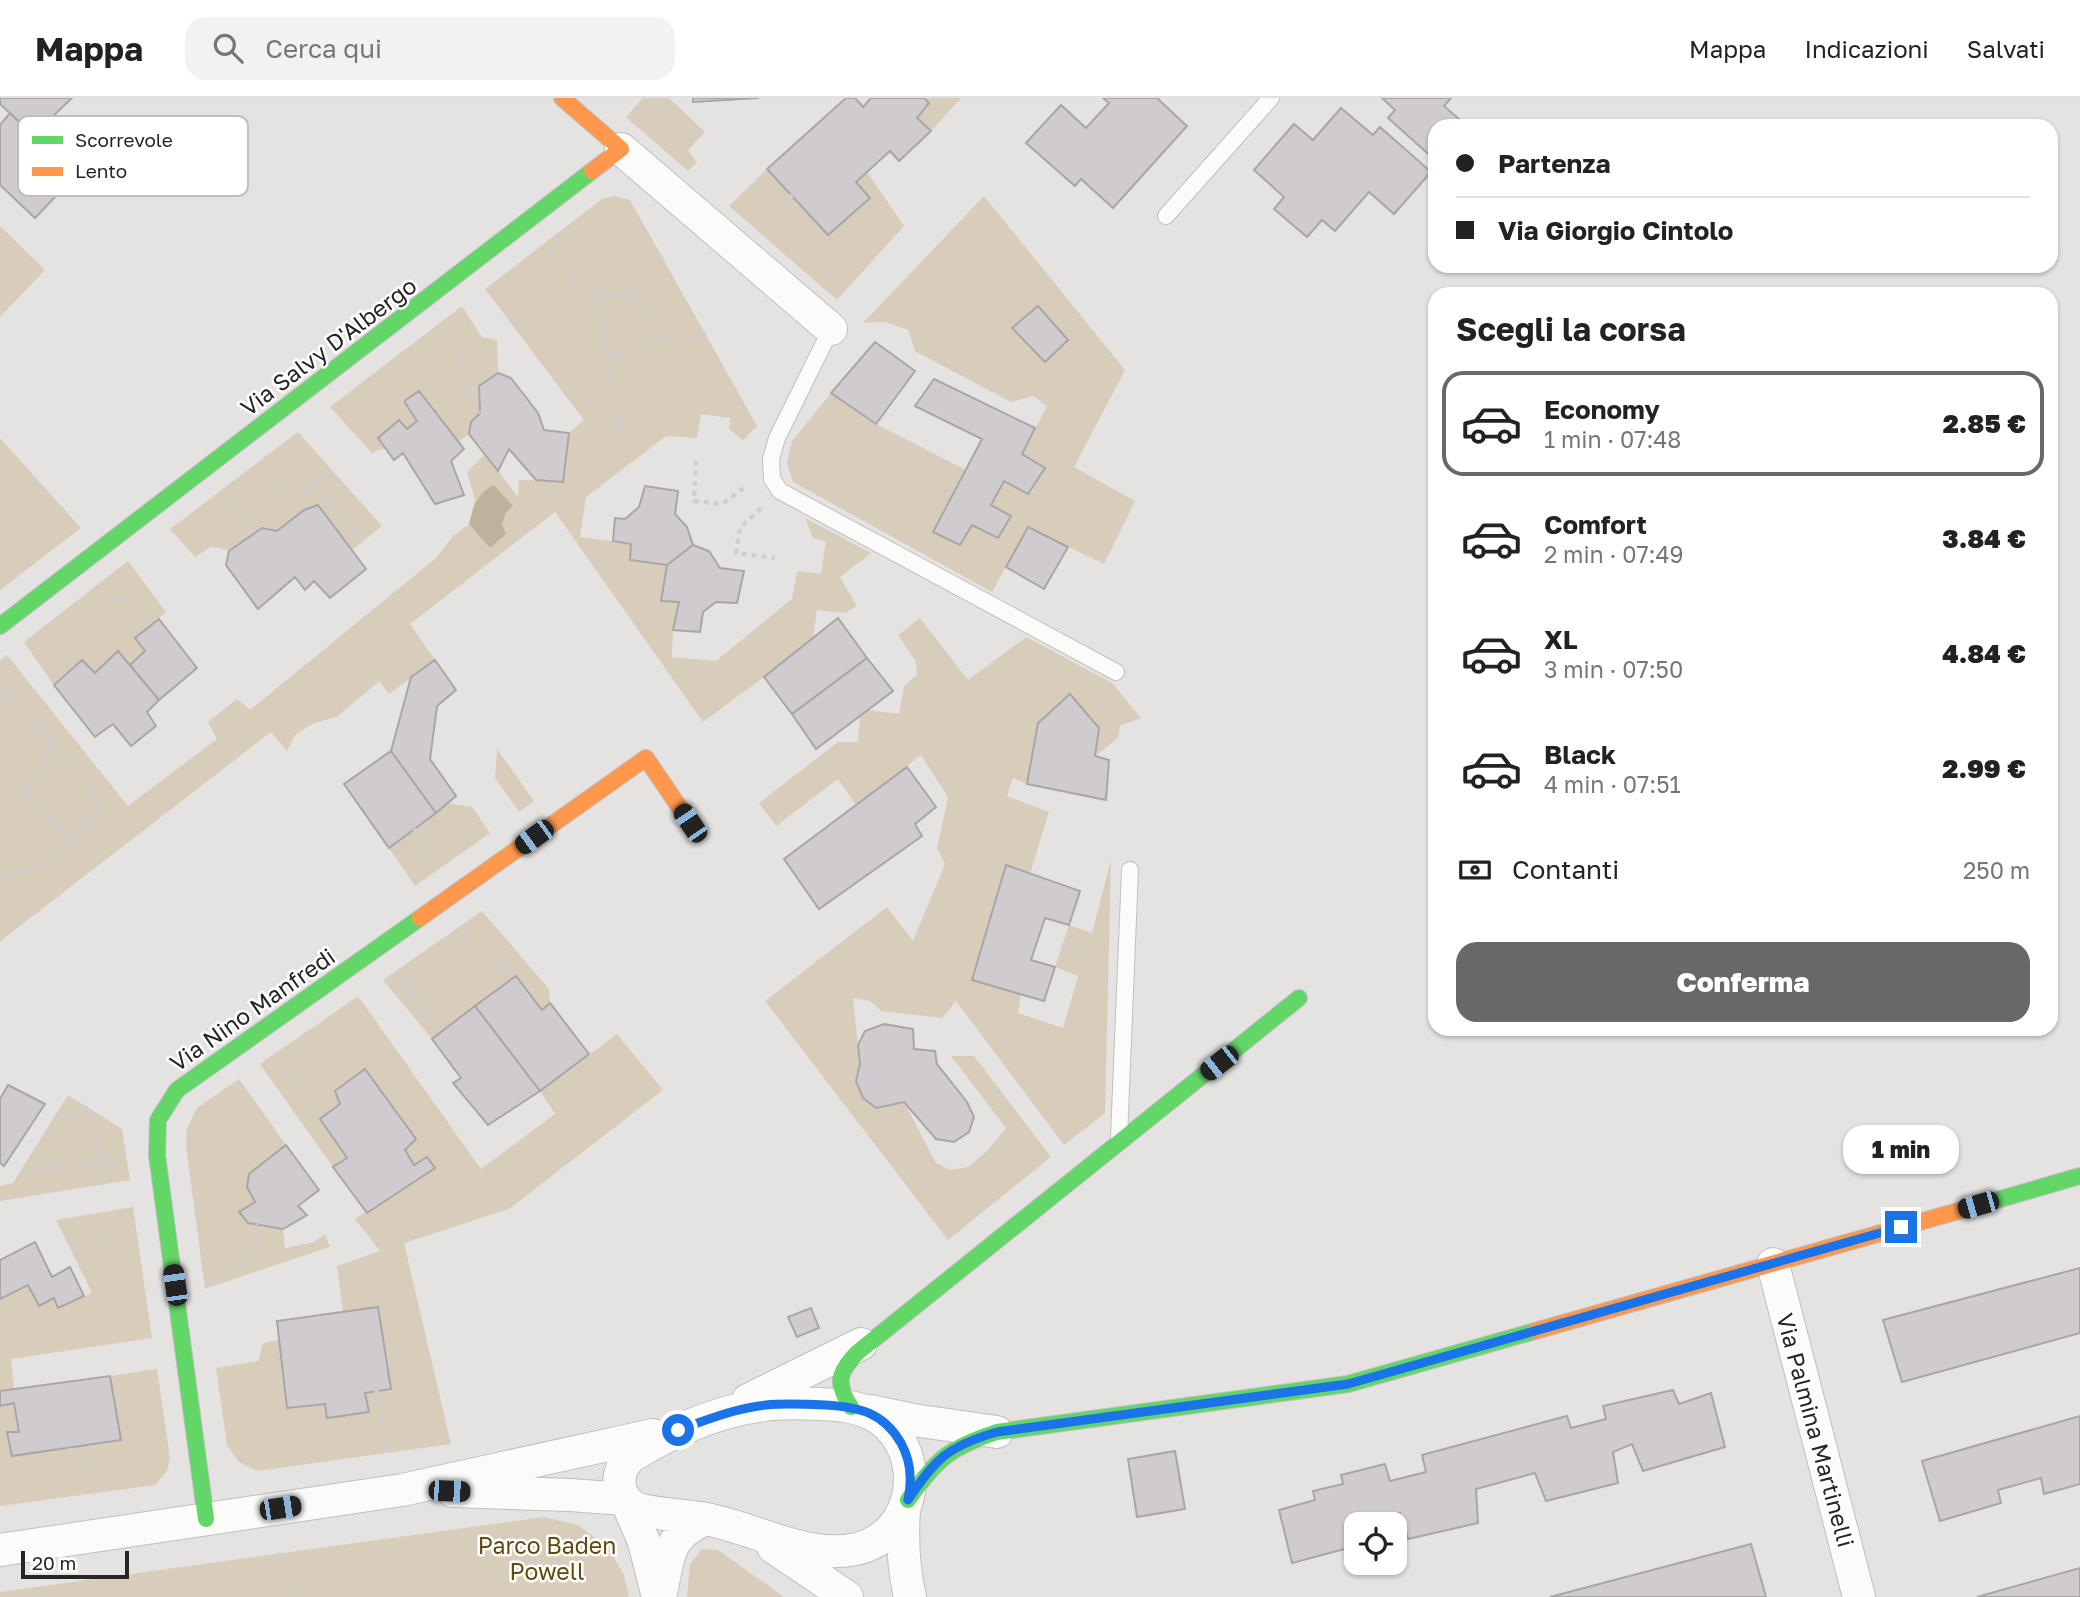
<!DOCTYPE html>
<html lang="it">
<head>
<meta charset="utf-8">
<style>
  :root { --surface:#fff; --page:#f2f2f2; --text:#222; --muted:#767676; --line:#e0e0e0; --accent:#686866 }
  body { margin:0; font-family:"Golos Text",sans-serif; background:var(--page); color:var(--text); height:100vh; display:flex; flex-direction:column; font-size:26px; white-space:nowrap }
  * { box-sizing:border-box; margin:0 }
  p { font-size:23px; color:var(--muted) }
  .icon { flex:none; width:38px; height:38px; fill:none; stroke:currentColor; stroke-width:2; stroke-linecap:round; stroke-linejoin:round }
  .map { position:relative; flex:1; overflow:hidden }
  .details { position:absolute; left:1428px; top:189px; width:630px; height:749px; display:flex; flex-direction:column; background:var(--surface); border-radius:21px; box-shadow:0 2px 5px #0004 }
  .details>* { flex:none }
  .banner { position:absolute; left:1428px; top:21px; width:630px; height:154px; border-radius:21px; box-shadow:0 2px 5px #0004; display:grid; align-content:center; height:154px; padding:0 28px; background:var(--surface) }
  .controls { position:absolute; left:1344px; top:1414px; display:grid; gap:14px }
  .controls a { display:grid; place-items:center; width:63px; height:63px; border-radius:14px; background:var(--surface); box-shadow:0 2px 5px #0004; font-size:35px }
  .scale { position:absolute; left:21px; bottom:18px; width:108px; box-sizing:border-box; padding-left:7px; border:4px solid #252523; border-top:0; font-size:19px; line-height:24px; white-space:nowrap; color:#252523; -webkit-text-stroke:5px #fff; paint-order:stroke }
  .end { position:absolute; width:32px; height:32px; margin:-16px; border:9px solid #1a73e8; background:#fff; box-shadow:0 0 0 4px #fff }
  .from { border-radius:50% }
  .bubble { position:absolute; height:49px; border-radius:21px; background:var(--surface); box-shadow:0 2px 5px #0004; font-size:23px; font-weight:800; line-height:49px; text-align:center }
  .car { position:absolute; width:21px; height:42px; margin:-21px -10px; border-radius:9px; box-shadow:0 0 5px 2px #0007; background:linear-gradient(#222 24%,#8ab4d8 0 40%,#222 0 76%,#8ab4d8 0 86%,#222 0) }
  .banner b { display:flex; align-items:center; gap:24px; height:66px; font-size:26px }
  .banner b+b { border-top:2px solid var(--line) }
  .banner i { width:18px; height:18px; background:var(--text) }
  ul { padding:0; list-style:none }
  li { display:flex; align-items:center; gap:21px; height:105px; margin:0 14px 10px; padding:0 14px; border:4px solid transparent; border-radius:21px }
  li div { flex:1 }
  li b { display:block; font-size:26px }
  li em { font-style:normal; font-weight:800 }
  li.active { border-color:var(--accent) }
  li>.icon { width:63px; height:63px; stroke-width:1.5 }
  h2 { padding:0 28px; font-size:32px; line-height:84px }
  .pay { display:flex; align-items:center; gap:18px; height:77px; padding:0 28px; font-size:26px }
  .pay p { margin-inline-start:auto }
  .cta { display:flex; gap:14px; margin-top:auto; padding:14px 28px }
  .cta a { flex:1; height:80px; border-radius:21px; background:var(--accent); color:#fff; font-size:28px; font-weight:800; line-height:80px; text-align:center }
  header { display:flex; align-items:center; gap:42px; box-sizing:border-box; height:98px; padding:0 35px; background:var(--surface); border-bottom:2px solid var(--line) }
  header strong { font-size:33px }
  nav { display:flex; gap:38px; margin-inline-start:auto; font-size:24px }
  .search { width:490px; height:63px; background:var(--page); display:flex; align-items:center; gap:18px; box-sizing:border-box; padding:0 24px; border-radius:21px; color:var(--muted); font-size:26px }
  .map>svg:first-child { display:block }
</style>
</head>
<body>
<header>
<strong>Mappa</strong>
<div class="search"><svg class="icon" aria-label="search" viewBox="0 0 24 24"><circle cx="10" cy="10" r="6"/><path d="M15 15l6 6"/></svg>Cerca qui</div>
<nav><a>Mappa</a><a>Indicazioni</a><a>Salvati</a></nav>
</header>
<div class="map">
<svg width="2080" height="1499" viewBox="0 0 2080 1499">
  <rect width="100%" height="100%" fill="#e5e3e1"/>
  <path fill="#d7cdba" d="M643,0H669L705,34L688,52L697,64L688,73L626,19Z
    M924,0H961L931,33L917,20L929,5Z
    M767,71L828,137L856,84L867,74L904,128L837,202L729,108Z
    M613,98L630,102L757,328L743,342L729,331L730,320L701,316L697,340L666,338L586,399L580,439L631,446L630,462L667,467L679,504L673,532L672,559L716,563L792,501L797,473L821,476L826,443L813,440L805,420L871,455L840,479L857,508L845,515L817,512L813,540L764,579L703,624L555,414L410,526L435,562L389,596L379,583L338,618L312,626L295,637L287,653L271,634L3,841L0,845V562L7,557L128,708L217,641L208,624L237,601L250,612L436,460L452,439L469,426L475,402L467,374L485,356L518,399L519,382L563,383L569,335L584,322L485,191L602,101Z
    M984,98L1125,272L1074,369L1135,403L1104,466L1028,429L992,494L793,384L787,365L792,343L831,295L876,326L966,372L933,434L960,447L972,427L998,440L1011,418L991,407L1004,383L1028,395L1044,370L1022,356L1047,308L1033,298L1011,304L915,253L908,232L885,224L863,225Z
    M0,128L45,172L0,219Z
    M462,208L482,239L497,242L498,275L479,288L480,315L471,324L469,336L458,344L419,293L404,303L417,323L385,350L372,355L330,309Z
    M298,334L382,428L352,452L318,407L304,412L277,433L262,430L229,453L212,448L195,459L170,431Z
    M0,340L81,430L0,492Z
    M128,463L166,514L136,539L145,553L130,567L118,553L95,575L82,562L54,587L24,544Z
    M920,520L968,582L1026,539L1112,585L1141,620L1120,628L1118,640L1095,658L1099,630L1070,597L1038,625L1027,686L1013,680L1007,698L1049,714L1030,776L1005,768L972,882L1021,897L1018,915L1063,930L1078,878L1055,869L1069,827L1092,835L1111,762L1105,1015L1064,1047L956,903L942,920L881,913L870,903L853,900L860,966L856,983L863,1000L876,1009L904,1004L936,1065L951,1072L968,1069L988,1052L1006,1030L951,958H974L1051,1059L948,1142L765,903L887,809L913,843L945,766L937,750L948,699L921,657L856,707L838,681L776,728L759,705L838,644H858L860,618L868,612L899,616L904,588L917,577L916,564L898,537Z
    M497,651L534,703L519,714L495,680Z
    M448,705L472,709L490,735L415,788L389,750Z
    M482,813L549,891L550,905L542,912L516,878L432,941L383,882Z
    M358,898L481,1071L555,1016L540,993L617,936L663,992L509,1111L404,1145L451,1346L257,1373L239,1364L227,1347L216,1270L258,1263L263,1245L279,1242L287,1309L325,1306L328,1320L369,1313L365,1295L391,1290L378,1209L343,1214L337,1168L380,1153L355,1121L435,1069L426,1060L414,1067L405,1052L365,972L335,992L340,1006L320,1021L347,1060L333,1069L260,966Z
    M239,981L286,1047L249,1076L247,1089L255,1104L240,1114L283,1131L285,1150L314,1144L325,1136L330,1149L205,1191L186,1048L187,1031L197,1010Z
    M68,997L122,1031L130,1082L0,1103V1088L13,1085Z
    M133,1109L152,1240L11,1261L14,1291L0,1293V1201L28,1187L39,1208L54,1200L59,1210L92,1195L56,1122Z
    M157,1271L170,1360L167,1373L155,1387L0,1408V1308L14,1305L19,1334H7L13,1358L120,1342L110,1278Z
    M544,1419L578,1427L608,1449L624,1477L629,1499H0V1494Z
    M702,1451L718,1452L784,1499H687L690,1466Z"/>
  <path fill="#beb29a" d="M494,387L513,408L506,414L502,426L506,436L490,450L469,426C474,409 476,395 494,387Z"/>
  <path fill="#d0cbce" stroke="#a8a6a6" stroke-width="2" d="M0,0H72L33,37L0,6Z
    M693,0H759L693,4Z
    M846,0H855L863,9L871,0H924L929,5L917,20L931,33L899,63L890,53L856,84L870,100L828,137L767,71Z
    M1103,0H1159L1158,1L1187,28L1113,110L1081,81L1075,88L1026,45L1061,7L1086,30L1109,5Z
    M1382,0H1451L1444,8L1467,28H1435V62L1388,20L1395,12Z
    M1341,10L1373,37L1380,29L1431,74L1394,116L1369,94L1335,133L1322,122L1307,139L1274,111L1284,99L1254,72L1294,26L1313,42Z
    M10,15L76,77L35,120L0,87V27Z
    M1038,208L1068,242L1045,264L1012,230Z
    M875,244L915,273L876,326L831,295Z
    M498,275L511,280L538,315L544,332L569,335L563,384L536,382L509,351L498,373L469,336L471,324L480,315L479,288Z
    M934,281L1035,330L1022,356L1045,370L1028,396L1004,383L991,407L1011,418L998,440L972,427L960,447L933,434L982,341L915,308Z
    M419,293L464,351L451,363L464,397L435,406L403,355L394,362L378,340L399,322L407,331L417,323L404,303Z
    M645,388L678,393L675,416L687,429L693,447L667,467L630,462L631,446L613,443L615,420L625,421L639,409Z
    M318,407L366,471L330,500L314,483L305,492L295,479L258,511L226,467L229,453L262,430L277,433L304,412Z
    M1028,429L1068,449L1044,491L1006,469Z
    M693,447L709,453L720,470L744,473L737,505L716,504L703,514L700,534L673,532L679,504L661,503L667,467Z
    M838,520L867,560L792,616L764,579Z
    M159,521L197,570L159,602L130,567L145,553L135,540Z
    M118,553L159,602L147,614L156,628L131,648L113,626L95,639L54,587L82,562L95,575Z
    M867,560L893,593L816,651L792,616Z
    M435,562L456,592L437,608L430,661L456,698L436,715L391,653L411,579Z
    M1070,596L1099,630L1095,658L1109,662L1106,702L1027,686L1038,625Z
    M391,653L436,715L389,750L344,686Z
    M907,669L936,709L915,726L922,738L819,811L784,761Z
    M1006,767L1080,793L1069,827L1045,820L1031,862L1055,869L1044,903L972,882Z
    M516,878L542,912L550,905L589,956L540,993L475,908Z
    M475,908L540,993L488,1027L453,985L461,980L432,941Z
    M884,926L913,931L914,951L935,953L937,966L967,1004L974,1019L969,1034L954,1044L936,1041L904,1004L876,1010L863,1000L856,983L860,966L858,947L865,933Z
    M365,971L416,1041L405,1052L414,1067L427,1059L435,1070L367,1115L333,1069L347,1060L320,1021L340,1006L335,993Z
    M8,987L45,1006L4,1068L0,1065V1001Z
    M286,1047L319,1092L298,1108L307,1117L283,1131L248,1125L239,1114L255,1104L247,1089L249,1076Z
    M35,1144L52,1179L70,1169L84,1198L58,1210L54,1200L39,1208L28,1187L0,1201V1162Z
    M2080,1170V1235L1902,1284L1883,1222Z
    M378,1209L391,1291L365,1295L369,1314L327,1320L325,1306L287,1310L277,1223Z
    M811,1210L819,1230L797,1239L788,1219Z
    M110,1278L121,1342L12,1358L7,1334H19L14,1305L0,1308V1293Z
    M1673,1292L1679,1306L1711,1295L1725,1349L1643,1373L1632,1346L1613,1354L1618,1385L1546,1403L1535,1375L1476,1391L1478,1425L1408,1441L1400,1415L1372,1423V1426H1356V1448L1292,1465L1279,1412L1315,1402L1313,1393L1343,1386L1341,1377L1385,1366L1390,1383L1426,1374L1422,1357L1567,1318L1571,1330L1606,1321L1603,1308Z
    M2080,1318V1386L2044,1396L2041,1380L1998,1392L2001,1405L1940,1423L1922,1363Z
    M1175,1353L1185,1411L1137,1419L1128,1361Z
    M1751,1446L1766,1499H1550Z
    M2080,1470V1499H1977Z"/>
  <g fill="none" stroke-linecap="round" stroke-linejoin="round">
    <defs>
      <path id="lane" d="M1166,118L1271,0
        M831,231L777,340L771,361L772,381L780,393L1116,574
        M1119,1039L1130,772"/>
      <path id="street" d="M621,51L831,231
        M1773,1166L1859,1499
        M748,1302L861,1246
        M797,1305C824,1307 856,1304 880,1321C928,1356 917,1437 856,1451C807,1462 754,1430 706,1421C683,1417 659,1417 637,1411C616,1400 614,1376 630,1359C671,1334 715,1313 764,1307C774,1305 786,1306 797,1305Z
        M870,1313L913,1322L997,1334
        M453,1393L570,1397L624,1401
        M627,1404L644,1444L658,1499
        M904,1412C902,1442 903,1469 910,1499
        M773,1449L847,1499
        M0,1452L402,1392L653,1337
        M661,1495C669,1458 667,1437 706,1421"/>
      <path id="fast" d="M0,528L592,73
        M1969,1110L2080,1078
        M851,1309C835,1285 838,1274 858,1254L1299,900
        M908,1402C935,1362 950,1349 997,1334L1348,1286L1535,1233
        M206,1421L157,1057L158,1022L177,992L420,820"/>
      <path id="slow" d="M562,0L621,51L592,73
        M420,820L646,660L690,725
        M1535,1233L1969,1110"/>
    </defs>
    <use href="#lane" stroke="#c0bfbe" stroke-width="18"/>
    <use href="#street" stroke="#c0bfbe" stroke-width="34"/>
    <use href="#fast" stroke="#c0bfbe" stroke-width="18"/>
    <use href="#slow" stroke="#c0bfbe" stroke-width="18"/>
    <path stroke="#cfcfcd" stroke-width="4.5" stroke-dasharray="5 5" stroke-linecap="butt" d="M761,127L792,97
      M548,152C562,171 574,186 596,196L621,339
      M596,196L626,199L645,209L654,240L643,251L607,259
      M626,199L662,157
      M441,234L462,262L465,285L480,315
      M654,240C676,247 686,247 705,234
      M372,290L404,303
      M696,363L694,403L722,406L745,389
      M264,376L267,374L288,404L316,384L363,444
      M316,384L332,372
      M249,388L229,404L230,413L250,438
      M761,410L740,430L736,455L775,460
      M102,498L125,502L149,529
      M62,528L61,548L73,569
      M916,564L944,552
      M0,589L101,701C89,732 68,755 38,769C27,774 12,775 0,778
      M0,655L35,628
      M0,667L74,746
      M26,695L43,669L50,646
      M414,731L430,753V766
      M465,834L471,848L516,878
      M1061,849L1101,861
      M400,879L441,934
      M280,964L320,1021
      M55,1019L75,1017L88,1009L97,1030L103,1087
      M33,1053L63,1069L122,1062
      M21,1072L62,1069
      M71,1151L128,1125
      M212,1186L243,1166L254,1152L257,1126
      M376,1292L385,1355
      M70,1350L73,1363L92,1368L104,1377L103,1394
      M278,1455L298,1499"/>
    <use href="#lane" stroke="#fbfbfa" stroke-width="16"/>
    <use href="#street" stroke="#fbfbfa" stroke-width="32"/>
    <use href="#fast" stroke="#63d668" stroke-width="16"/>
    <use href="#slow" stroke="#ff974d" stroke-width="16"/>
  </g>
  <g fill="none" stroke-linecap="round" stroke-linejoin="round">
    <path stroke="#1a73e8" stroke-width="9" d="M678,1332C706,1322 736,1310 766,1307C785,1305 805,1306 825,1307C859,1309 883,1314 901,1345C911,1363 912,1383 908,1402C935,1361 948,1348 997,1334L1348,1286L1901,1129"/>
  </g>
  <g text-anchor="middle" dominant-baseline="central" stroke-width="5" stroke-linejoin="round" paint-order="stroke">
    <g font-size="23" fill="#252523" stroke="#fff">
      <text transform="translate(328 248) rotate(-37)">Via Salvy D'Albergo</text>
      <text transform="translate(252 911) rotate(-35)">Via Nino Manfredi</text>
      <text transform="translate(1816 1332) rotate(75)">Via Palmina Martinelli</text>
    </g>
    <g font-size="23" fill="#62490d" stroke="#fff">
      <text x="547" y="1447">Parco Baden<tspan x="547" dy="26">Powell</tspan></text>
    </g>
  </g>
  <rect x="18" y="18" width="230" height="80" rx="10" fill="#fff" stroke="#bebebd" stroke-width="2"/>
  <rect x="32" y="38" width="31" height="8" fill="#63d668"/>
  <rect x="32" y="69" width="31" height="9" fill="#ff974d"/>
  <g font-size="19" fill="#252523">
    <text x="75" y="49">Scorrevole</text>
    <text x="75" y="80">Lento</text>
  </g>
</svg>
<div class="controls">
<a><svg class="icon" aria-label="locate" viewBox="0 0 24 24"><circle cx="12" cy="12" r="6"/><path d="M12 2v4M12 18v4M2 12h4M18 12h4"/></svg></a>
</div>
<div class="scale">20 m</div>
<i class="end from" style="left:678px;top:1332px"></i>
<i class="end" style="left:1901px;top:1129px"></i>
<div class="bubble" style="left:1843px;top:1027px;width:116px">1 min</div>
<i class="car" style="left:690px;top:725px;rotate:326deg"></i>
<i class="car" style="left:534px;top:739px;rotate:234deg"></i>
<i class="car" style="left:1219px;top:965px;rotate:232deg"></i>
<i class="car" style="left:1978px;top:1107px;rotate:254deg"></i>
<i class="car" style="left:175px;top:1187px;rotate:352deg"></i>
<i class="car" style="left:449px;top:1393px;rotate:92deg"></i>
<i class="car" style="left:280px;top:1410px;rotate:81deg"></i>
<div class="banner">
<b><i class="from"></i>Partenza</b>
<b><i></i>Via Giorgio Cintolo</b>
</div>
<section class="details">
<h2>Scegli la corsa</h2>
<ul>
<li class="active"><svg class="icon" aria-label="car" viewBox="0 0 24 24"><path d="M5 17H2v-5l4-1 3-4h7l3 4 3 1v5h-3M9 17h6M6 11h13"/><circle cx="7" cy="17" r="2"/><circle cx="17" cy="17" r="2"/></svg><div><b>Economy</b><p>1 min · 07:48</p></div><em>2.85 €</em></li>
<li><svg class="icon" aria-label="car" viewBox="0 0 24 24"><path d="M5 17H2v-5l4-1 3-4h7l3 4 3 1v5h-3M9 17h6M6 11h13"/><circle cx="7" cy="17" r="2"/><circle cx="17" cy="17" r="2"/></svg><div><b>Comfort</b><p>2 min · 07:49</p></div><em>3.84 €</em></li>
<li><svg class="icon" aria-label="car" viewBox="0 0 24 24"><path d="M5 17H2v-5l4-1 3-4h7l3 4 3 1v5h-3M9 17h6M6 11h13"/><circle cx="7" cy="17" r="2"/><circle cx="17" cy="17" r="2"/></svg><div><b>XL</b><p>3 min · 07:50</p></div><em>4.84 €</em></li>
<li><svg class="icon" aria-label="car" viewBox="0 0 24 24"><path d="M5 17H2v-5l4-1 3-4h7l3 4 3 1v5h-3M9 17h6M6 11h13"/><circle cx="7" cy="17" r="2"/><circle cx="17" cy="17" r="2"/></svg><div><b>Black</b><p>4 min · 07:51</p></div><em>2.99 €</em></li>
</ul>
<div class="pay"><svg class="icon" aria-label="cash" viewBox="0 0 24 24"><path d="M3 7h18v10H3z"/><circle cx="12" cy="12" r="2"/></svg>Contanti<p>250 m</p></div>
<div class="cta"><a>Conferma</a></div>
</section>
</div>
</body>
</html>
